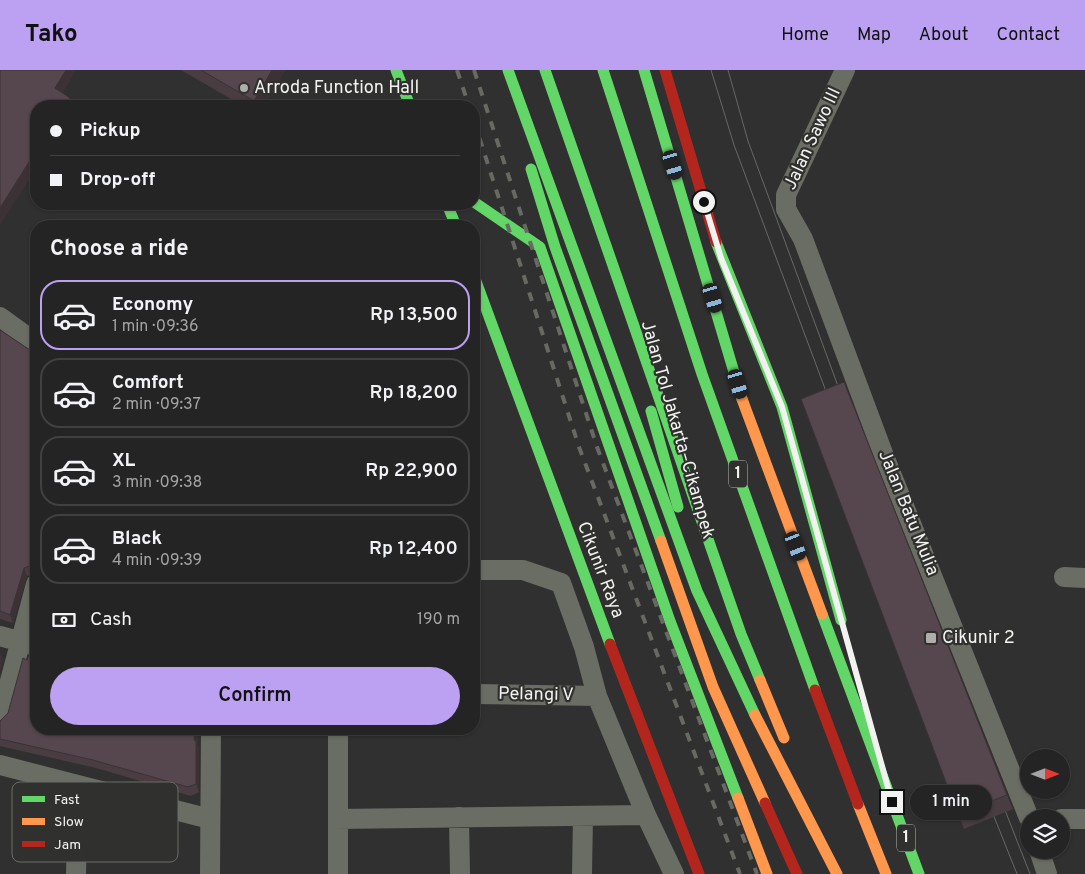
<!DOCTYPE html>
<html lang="en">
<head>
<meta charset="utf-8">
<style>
  :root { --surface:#242424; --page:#303031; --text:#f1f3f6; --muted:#a3a4a6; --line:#414141; --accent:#bca0f2 }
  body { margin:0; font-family:Overpass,sans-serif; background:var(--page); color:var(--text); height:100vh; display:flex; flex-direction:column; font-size:19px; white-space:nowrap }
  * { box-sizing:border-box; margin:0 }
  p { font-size:16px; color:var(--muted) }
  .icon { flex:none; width:28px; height:28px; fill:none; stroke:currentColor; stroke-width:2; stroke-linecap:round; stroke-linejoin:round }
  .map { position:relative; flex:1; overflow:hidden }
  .details { position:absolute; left:30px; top:150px; width:450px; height:515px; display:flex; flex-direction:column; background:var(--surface); border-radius:20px; box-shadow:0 1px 4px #0004,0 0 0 1px var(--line) }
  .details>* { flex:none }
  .banner { position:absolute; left:30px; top:30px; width:450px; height:110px; border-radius:20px; box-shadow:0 1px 4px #0004,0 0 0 1px var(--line); display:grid; align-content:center; height:110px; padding:0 20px; background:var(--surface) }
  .needle { width:32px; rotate:90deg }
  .controls { position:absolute; left:1020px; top:679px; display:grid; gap:10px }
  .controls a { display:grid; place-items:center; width:50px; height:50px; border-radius:50%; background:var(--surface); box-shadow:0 1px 4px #0004,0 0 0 1px var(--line); font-size:25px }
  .end { position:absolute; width:22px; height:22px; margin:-11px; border:6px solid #f2f2f1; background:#111; box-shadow:0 0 0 2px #111 }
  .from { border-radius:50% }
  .bubble { position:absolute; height:35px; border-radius:18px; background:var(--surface); box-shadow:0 1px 4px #0004,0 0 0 1px var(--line); font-size:16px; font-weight:600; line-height:35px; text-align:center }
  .car { position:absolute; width:15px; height:30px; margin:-15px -8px; border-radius:6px; box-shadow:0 0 4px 1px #0007; background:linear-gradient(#222 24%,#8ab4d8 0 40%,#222 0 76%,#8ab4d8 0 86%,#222 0) }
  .banner b { display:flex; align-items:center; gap:18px; height:48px; font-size:19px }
  .banner b+b { border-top:1px solid var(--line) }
  .banner i { width:12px; height:12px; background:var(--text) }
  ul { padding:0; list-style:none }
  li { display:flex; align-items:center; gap:15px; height:70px; margin:0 10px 8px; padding:0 10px; border:2px solid var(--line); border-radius:20px }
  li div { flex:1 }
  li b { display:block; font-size:19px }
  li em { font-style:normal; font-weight:600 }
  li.current { border-color:var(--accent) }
  li>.icon { width:45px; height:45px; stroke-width:1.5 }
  h2 { padding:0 20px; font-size:22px; line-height:60px }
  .pay { display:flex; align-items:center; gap:12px; height:55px; padding:0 20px; font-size:19px }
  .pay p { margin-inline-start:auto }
  .action { display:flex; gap:10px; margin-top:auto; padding:10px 20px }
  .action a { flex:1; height:58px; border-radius:30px; background:var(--accent); color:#111; font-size:20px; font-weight:600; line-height:58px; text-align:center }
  header { display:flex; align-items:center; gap:30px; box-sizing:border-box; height:70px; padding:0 25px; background:var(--accent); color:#111 }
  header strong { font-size:24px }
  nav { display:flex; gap:28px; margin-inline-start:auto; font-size:18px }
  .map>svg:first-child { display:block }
</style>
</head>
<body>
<header>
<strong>Tako</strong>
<nav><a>Home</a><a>Map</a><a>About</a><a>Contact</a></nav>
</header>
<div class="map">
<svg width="1085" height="804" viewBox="0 0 1085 804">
  <rect width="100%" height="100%" fill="#303030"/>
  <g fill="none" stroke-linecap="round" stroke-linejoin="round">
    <path stroke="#6a6d64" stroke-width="20" d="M845,0L786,125V139L803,169L884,386L1029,748
      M0,247L36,273
      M474,500H523L561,513L584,577L597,626L646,745L674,804
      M1064,507L1085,508
      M0,566L36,576
      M474,624L597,626
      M0,648L36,514
      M0,695L210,749
      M459,747L460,804
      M338,749L646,745
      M1061,749H1085
      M1039,780L1047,804
      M76,804L78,715
      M210,804L211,659
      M338,804V659
      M582,804L583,746"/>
    <path stroke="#63d668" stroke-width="11" d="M396,0L410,36
      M603,0L702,304L815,620
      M644,0L742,329
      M531,99L555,177L661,471
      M474,132L540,177L670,551L738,728
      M447,134L456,156
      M716,172L782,337L841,550
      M474,206L610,574
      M651,341L678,437
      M822,544L919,804"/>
    <path stroke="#ff974d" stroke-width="11" d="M742,329L822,544
      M661,471L713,617L765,733
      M738,728L767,804
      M858,734L886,804"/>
    <path stroke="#b3261e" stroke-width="11" d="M665,0L716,172
      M610,574L699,804
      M815,620L858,734
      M765,733L797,804"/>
    <path stroke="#676963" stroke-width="1" d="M711,0L734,75L830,332
      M728,0L748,71L842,327
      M1001,730L1030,804
      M989,734L1017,804"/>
    <path stroke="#676963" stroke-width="4" stroke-dasharray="9 9" stroke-linecap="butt" d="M457,0L469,36
      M474,0L597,377L757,804
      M474,51L579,377L740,804"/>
    <path stroke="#63d668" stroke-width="11" d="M508,0L697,521L755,645
      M545,0L741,564L760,610"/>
    <path stroke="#ff974d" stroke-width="11" d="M760,610L784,668
      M755,645L837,804"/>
  </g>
  <path fill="#493d42" d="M181,0H285L264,36H243Z
    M0,260L36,284V503L27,506L13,553L0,549Z
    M801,329L1007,725L1013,739L964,759Z
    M36,537V561L33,552Z
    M0,651L36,659H199L197,675L199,679V722L191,726L96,698L0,676Z"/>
  <path fill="#3c3236" d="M66,0H76L59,30L55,18Z
    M272,0H285L264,36H256L254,31Z
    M70,28L73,36H65Z
    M36,81V99L0,155V138Z
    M24,498L27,506L13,553L10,545Z
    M0,582L3,590L0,603Z
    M195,659H199L197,675L199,679V722L196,714L194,670Z"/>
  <path fill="#55474d" stroke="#3c3236" d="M0,0H66L55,18L70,28L65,36H36V81L0,138Z
    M201,0H272L254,31Z
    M0,260L36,284V495V494L24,498L10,545L0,541Z
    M844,312L1007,725L958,744L801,329Z
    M36,537V553L33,552Z
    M36,578V659H195L194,670L196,671V714L188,717L93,690L0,669V651L8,643L23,588L27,590L31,579Z"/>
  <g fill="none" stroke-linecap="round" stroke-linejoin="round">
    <path stroke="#f2f2f1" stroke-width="6" d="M704,132L721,188L782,337L892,732"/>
  </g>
  <g fill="#aeaead" stroke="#30312f" stroke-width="2">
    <circle cx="244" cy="18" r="5"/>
    <rect x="925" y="562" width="12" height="12" rx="2.5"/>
  </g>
  <g text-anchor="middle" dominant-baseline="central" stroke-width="4.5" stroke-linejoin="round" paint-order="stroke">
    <g fill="#30312f" stroke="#b8b8b7" stroke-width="1">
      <rect x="729" y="390.5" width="18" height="27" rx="4"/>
      <rect x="897" y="754.5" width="18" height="27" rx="4"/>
    </g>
    <g font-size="16" font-weight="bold" fill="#f2f2f1">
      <text x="738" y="404">1</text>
      <text x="906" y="768">1</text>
    </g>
    <g font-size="18" fill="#f2f2f1" stroke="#30312f" text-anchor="start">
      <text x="254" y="18">Arroda Function Hall</text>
      <text x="942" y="568">Cikunir 2</text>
    </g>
    <g font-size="18" fill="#f2f2f1" stroke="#30312f">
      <text transform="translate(813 69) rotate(-65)">Jalan Sawo III</text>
      <text transform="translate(677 360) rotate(74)">Jalan Tol Jakarta–Cikampek</text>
      <text transform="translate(908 443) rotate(68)">Jalan Batu Mulia</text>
      <text transform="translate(600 500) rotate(69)">Cikunir Raya</text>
      <text transform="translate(536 625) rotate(1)">Pelangi V</text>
    </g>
  </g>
  <rect x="12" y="712" width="166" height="80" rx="8" fill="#30312f" stroke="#6a6b69" stroke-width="1"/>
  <rect x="22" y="726" width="23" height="6" fill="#63d668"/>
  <rect x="22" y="748" width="23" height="7" fill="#ff974d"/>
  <rect x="22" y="771" width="23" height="6" fill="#b3261e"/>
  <g font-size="14" fill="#f2f2f1">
    <text x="54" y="734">Fast</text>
    <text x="54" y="756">Slow</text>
    <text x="54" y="779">Jam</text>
  </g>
</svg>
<div class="controls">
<a><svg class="needle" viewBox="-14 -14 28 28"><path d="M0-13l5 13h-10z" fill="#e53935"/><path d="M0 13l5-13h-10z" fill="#a3a4a6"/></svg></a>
<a><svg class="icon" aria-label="layers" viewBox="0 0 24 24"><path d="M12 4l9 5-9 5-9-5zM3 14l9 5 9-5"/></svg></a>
</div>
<i class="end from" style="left:704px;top:132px"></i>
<i class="end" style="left:892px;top:732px"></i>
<div class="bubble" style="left:910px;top:715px;width:82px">1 min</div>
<i class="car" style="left:673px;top:95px;rotate:163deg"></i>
<i class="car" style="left:713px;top:228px;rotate:163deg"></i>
<i class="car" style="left:738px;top:314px;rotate:163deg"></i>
<i class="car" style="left:796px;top:476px;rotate:159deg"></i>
<div class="banner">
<b><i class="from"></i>Pickup</b>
<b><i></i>Drop-off</b>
</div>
<section class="details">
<h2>Choose a ride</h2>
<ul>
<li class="current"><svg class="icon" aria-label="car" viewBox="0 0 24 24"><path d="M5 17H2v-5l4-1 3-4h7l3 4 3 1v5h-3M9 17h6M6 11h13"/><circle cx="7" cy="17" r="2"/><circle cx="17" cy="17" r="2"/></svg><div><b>Economy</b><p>1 min · 09:36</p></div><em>Rp 13,500</em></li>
<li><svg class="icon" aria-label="car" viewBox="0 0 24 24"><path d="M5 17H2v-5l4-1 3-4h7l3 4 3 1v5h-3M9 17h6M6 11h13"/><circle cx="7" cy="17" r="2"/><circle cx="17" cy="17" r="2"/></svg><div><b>Comfort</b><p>2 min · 09:37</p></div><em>Rp 18,200</em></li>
<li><svg class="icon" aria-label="car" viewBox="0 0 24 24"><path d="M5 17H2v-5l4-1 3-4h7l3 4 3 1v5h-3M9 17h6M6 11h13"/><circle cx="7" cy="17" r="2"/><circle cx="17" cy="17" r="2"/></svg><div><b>XL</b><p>3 min · 09:38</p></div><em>Rp 22,900</em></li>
<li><svg class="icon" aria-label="car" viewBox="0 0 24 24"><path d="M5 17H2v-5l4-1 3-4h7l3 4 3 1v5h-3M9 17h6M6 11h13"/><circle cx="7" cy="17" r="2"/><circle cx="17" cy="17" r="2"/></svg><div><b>Black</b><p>4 min · 09:39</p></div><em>Rp 12,400</em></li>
</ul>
<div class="pay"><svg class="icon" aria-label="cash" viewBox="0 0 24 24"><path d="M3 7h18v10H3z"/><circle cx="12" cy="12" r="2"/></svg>Cash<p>190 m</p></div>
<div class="action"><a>Confirm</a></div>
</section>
</div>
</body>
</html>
